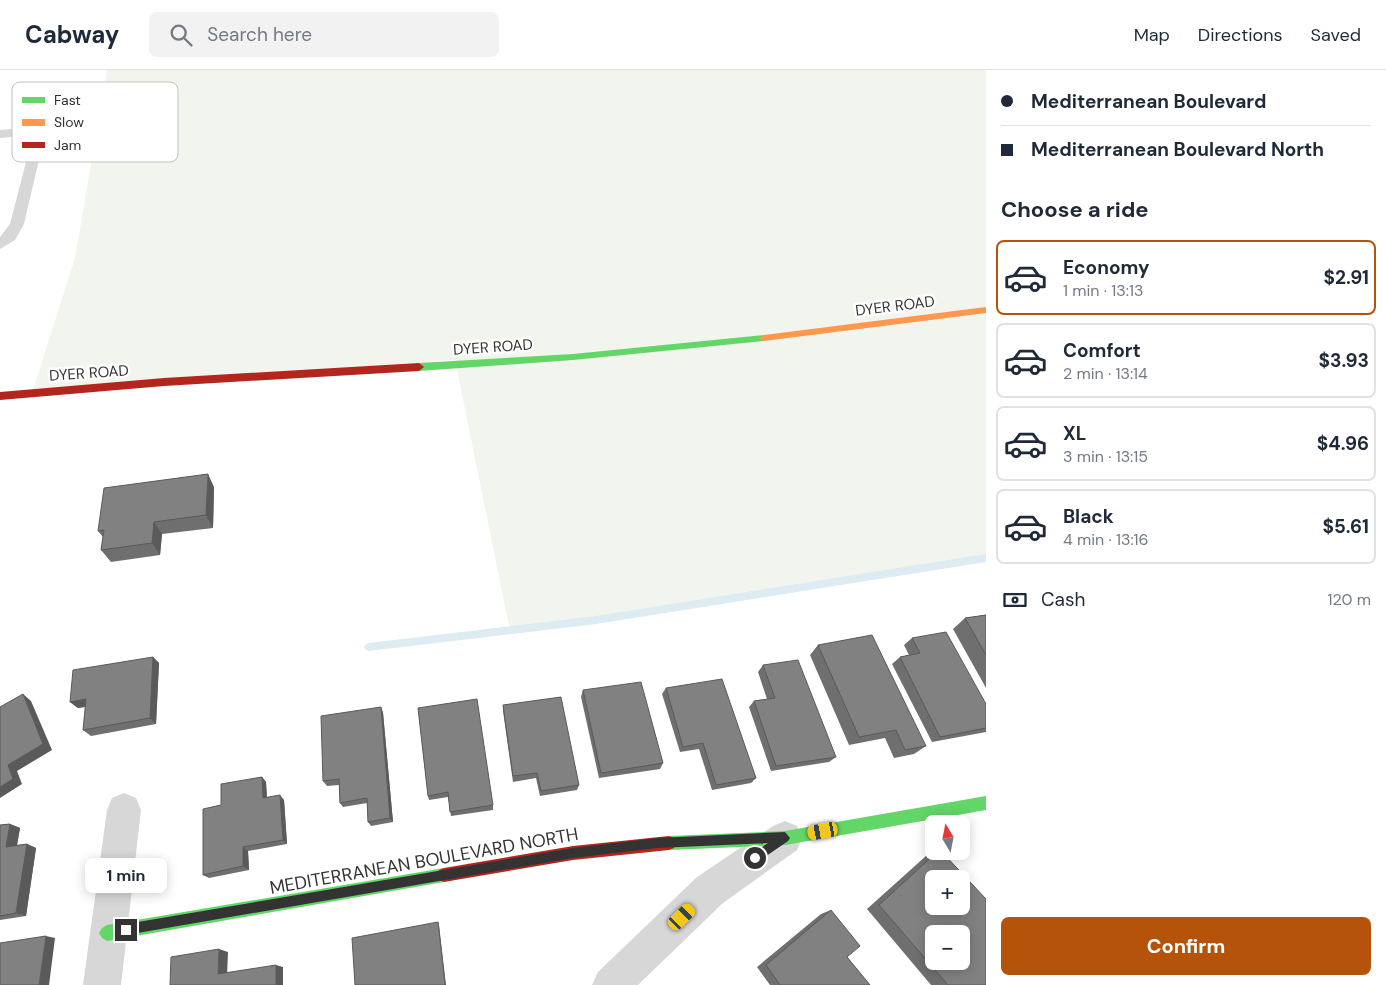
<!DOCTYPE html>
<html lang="en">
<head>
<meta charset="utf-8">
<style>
  :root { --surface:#fff; --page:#f2f2f3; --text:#1f2937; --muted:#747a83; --line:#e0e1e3; --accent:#b45309 }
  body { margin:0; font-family:"DM Sans",sans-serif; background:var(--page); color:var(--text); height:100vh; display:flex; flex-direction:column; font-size:19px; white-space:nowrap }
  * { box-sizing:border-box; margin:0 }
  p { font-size:16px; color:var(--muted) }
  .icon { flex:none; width:28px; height:28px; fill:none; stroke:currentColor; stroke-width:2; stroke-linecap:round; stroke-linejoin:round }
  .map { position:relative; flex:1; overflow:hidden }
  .side { display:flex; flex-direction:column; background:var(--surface); width:400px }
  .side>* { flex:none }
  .guide { display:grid; align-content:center; height:110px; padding:0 15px; background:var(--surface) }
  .needle { width:32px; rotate:350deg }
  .fabs { position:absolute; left:925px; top:745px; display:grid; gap:10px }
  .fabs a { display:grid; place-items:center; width:45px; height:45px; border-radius:8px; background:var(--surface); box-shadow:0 2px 12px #0003; font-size:25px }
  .end { position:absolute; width:22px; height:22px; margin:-11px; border:6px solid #333; background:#fff; box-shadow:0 0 0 2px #fff }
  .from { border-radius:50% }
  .bubble { position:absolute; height:35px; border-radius:8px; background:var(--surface); box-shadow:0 2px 12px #0003; font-size:16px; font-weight:700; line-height:35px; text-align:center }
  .car { position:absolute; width:15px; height:30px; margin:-15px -8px; border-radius:6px; box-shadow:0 0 4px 1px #0007; background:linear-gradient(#f5c518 24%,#345 0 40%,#f5c518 0 76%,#345 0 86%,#f5c518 0) }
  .guide b { display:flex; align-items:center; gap:18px; height:48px; font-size:19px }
  .guide b+b { border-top:1px solid var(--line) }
  .guide i { width:12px; height:12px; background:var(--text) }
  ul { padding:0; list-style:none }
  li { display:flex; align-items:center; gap:15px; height:75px; margin:0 10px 8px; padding:0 5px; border:2px solid var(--line); border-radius:8px }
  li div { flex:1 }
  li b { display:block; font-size:19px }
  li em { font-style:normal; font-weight:700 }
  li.current { border-color:var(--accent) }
  li>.icon { width:45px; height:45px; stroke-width:1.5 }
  h2 { padding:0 15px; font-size:22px; line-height:60px }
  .pay { display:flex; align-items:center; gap:12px; height:55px; padding:0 15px; font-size:19px }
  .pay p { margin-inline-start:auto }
  .button { display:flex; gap:10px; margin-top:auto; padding:10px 15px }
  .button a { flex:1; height:58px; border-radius:8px; background:var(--accent); color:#fff; font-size:20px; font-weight:700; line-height:58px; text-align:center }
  header { display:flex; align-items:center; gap:30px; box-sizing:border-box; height:70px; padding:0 25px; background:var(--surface); border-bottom:1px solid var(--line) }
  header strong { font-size:24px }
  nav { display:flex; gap:28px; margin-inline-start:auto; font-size:18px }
  .search { width:350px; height:45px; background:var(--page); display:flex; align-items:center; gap:12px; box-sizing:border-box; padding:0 18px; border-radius:8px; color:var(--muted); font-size:19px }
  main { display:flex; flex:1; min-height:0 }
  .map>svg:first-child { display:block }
</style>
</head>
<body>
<header>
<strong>Cabway</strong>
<div class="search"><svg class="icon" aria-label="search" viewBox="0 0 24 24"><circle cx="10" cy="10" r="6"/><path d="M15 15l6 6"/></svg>Search here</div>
<nav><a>Map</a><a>Directions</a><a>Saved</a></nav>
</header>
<main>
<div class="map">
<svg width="986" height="915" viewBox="0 0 986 915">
  <rect width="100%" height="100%" fill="#fff"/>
  <path fill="#f1f5ed" d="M107,0H986V486L510,561L455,290L33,320L75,188Z"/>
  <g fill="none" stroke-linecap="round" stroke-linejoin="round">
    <path fill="#ddebf3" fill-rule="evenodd" d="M986,484V492L596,554L369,581L366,580L364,577L366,574L369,573L596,546Z"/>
    <path fill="#d7d7d7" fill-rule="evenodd" d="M40,56L46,60L24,154L15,170L0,179V167L10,154L33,65L0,68V60Z"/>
    <path fill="#d7d7d7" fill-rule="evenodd" d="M124,723L136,728L141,740L121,915H83L107,740L112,728Z
      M785,751L797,756L802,768L797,780L723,833L638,915H592L598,902L697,807L773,756Z"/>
    <path fill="#63d668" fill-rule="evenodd" d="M764,265L769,268L764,271L573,290L419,301L414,297L419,293L573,284Z
      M986,726V740L785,775L669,780L664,778L662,773L664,768L669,766L785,761Z
      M444,798L449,800L451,805L449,810L444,812L107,871L102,868L99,863L102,858L107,855Z"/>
    <path fill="#ff974d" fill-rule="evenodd" d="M986,237V243L764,271L759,268L764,265Z"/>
    <path fill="#b3261e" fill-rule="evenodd" d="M419,293L424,297L419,301L164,316L0,330V322L164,308Z
      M669,766L674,768L676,773L674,778L669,780L573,790L444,812L439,810L437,805L439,800L444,798L573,776Z"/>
  </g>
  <path fill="#6f6f6f" d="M214,417L213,458L162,464L160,485L111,492L101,480L103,467L98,461Z
    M986,545V618L953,559L965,548Z
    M912,568L986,634V662L932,672L892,594L900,587L909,585L904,575Z
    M818,575L926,676L914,684L894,688L885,668L849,675L810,585Z
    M153,587L159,593L156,654L91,666L83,660L86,637L78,638L70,632Z
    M763,595L836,687L829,692L771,701L749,637L754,631L767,629L758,602Z
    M666,618L756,708L751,713L712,720L699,679L680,682L662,624Z
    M583,620L663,693L660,699L599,708L581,627Z
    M503,635L579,715L577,720L540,726L536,708L513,712L503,641Z
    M381,637L383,643L393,752L371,756L368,752L367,733L343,737L340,733L339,715L327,716L323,711Z
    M418,638L493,735V740L451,746L448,727L429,730L428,726Z
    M262,707L266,712L267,727L284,730L287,774L248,781L249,800L209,808L203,805L221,735Z
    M10,754L20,758L17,775L27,774L36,778L26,846L0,850V755Z
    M937,781H941L986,915H931L867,839L927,785Z
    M831,840L847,887L870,915H770L757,897L821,844Z"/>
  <path fill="#5a5a5a" d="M208,404L214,417L213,458L206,445Z
    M154,452L162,464L160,485L152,473Z
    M153,587L159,593L156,654L150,648Z
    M23,624L31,631L52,680L17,701L22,714L0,728V717L8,695Z
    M86,629L94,635L78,638L70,632Z
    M381,637L383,643L393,752L390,748Z
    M262,707L266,712L267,733L263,728Z
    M280,725L284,730L287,774L283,770Z
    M10,754L20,758L16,781L6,777Z
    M27,774L36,778L26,846L16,843Z
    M243,777L248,781L249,800L243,796Z
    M438,852L439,855L446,915H445Z
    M46,866L55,868L49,915H39Z
    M219,879L228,882L227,906L218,904Z
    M276,895L283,897V915H276Z"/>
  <path fill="#818181" stroke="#5a5a5a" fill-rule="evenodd" d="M208,404L206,445L154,452L152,473L101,480L104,460L98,461L104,418Z
    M986,545V585L965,548Z
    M946,562L986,634V658L940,667L900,587L920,583L912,568Z
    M872,565L926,676L905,680L896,660L859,667L818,575Z
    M153,587L150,648L83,660L86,629L70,632L73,600Z
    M798,590L836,687L776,696L754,631L775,628L763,595Z
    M722,609L756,708L716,715L703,673L683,677L666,618Z
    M641,612L663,693L601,703L583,620Z
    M23,624L43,674L8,695L13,709L0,717V637Z
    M561,627L579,715L541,721L537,703L513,706L503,635Z
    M477,629L493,735L450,742L448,722L428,726L418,638Z
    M381,637L390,748L368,752L367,728L340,733L339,709L323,711L321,646Z
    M262,707L263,728L280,725L283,770L243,777V796L203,805V739L221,735V714Z
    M10,754L6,777L27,774L16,843L0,846V755Z
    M938,781H941L986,829V915H948L879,835ZM934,809H961V836H934ZM934,864H961V891H934Z
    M831,840L860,876L847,887L870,915H780L766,895Z
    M438,852L445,915H355L352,868Z
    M46,866L39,915H0V873Z
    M219,879L218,904L276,895V915H170L171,887Z"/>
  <path fill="#333" d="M785,762L790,768L788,771L755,794L751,792V785L768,773L657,778L573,788L126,865L121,860L126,854L573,778L657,768Z"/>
  <g text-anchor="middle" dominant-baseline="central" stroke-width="5" stroke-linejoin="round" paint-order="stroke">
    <g font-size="15" fill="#333" stroke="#fff">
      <text transform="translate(895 236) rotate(-7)">DYER ROAD</text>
      <text transform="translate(493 277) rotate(-4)">DYER ROAD</text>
      <text transform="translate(89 303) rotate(-4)">DYER ROAD</text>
    </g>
    <g font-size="18" fill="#333" stroke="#fff">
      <text transform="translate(424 791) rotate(-10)">MEDITERRANEAN BOULEVARD NORTH</text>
    </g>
  </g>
  <rect x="12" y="12" width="166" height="80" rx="8" fill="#fff" stroke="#c2c2c2" stroke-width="1"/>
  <rect x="22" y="27" width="23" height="6" fill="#63d668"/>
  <rect x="22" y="49" width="23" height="7" fill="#ff974d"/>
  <rect x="22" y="72" width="23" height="6" fill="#b3261e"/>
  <g font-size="14" fill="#333">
    <text x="54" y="35">Fast</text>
    <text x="54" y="57">Slow</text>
    <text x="54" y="80">Jam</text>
  </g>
</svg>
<div class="fabs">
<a><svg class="needle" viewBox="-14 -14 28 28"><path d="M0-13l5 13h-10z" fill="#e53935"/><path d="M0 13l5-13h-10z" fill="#747a83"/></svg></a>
<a>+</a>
<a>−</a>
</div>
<i class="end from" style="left:755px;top:788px"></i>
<i class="end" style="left:126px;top:860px"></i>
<div class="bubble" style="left:85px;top:788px;width:82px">1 min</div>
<i class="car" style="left:823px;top:761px;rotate:260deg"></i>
<i class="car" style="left:682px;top:847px;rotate:46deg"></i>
</div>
<section class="side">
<div class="guide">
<b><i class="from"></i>Mediterranean Boulevard</b>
<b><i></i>Mediterranean Boulevard North</b>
</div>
<h2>Choose a ride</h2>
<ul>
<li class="current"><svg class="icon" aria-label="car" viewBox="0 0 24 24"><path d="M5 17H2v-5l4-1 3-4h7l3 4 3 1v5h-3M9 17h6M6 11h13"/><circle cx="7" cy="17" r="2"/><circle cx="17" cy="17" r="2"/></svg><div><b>Economy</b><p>1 min · 13:13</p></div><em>$2.91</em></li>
<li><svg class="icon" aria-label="car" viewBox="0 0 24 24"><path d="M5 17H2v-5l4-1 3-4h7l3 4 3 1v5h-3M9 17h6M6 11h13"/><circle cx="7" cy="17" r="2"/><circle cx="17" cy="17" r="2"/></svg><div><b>Comfort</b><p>2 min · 13:14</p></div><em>$3.93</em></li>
<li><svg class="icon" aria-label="car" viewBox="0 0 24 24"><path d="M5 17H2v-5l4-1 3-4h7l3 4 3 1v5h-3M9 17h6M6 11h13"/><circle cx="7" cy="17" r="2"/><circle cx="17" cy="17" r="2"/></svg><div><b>XL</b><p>3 min · 13:15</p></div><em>$4.96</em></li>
<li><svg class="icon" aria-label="car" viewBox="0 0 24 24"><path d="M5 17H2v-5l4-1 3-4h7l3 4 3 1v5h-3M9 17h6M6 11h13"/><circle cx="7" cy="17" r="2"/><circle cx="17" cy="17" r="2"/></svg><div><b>Black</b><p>4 min · 13:16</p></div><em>$5.61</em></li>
</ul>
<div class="pay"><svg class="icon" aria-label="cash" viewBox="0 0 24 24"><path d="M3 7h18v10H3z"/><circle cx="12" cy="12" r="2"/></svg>Cash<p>120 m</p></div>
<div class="button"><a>Confirm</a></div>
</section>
</main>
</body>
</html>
